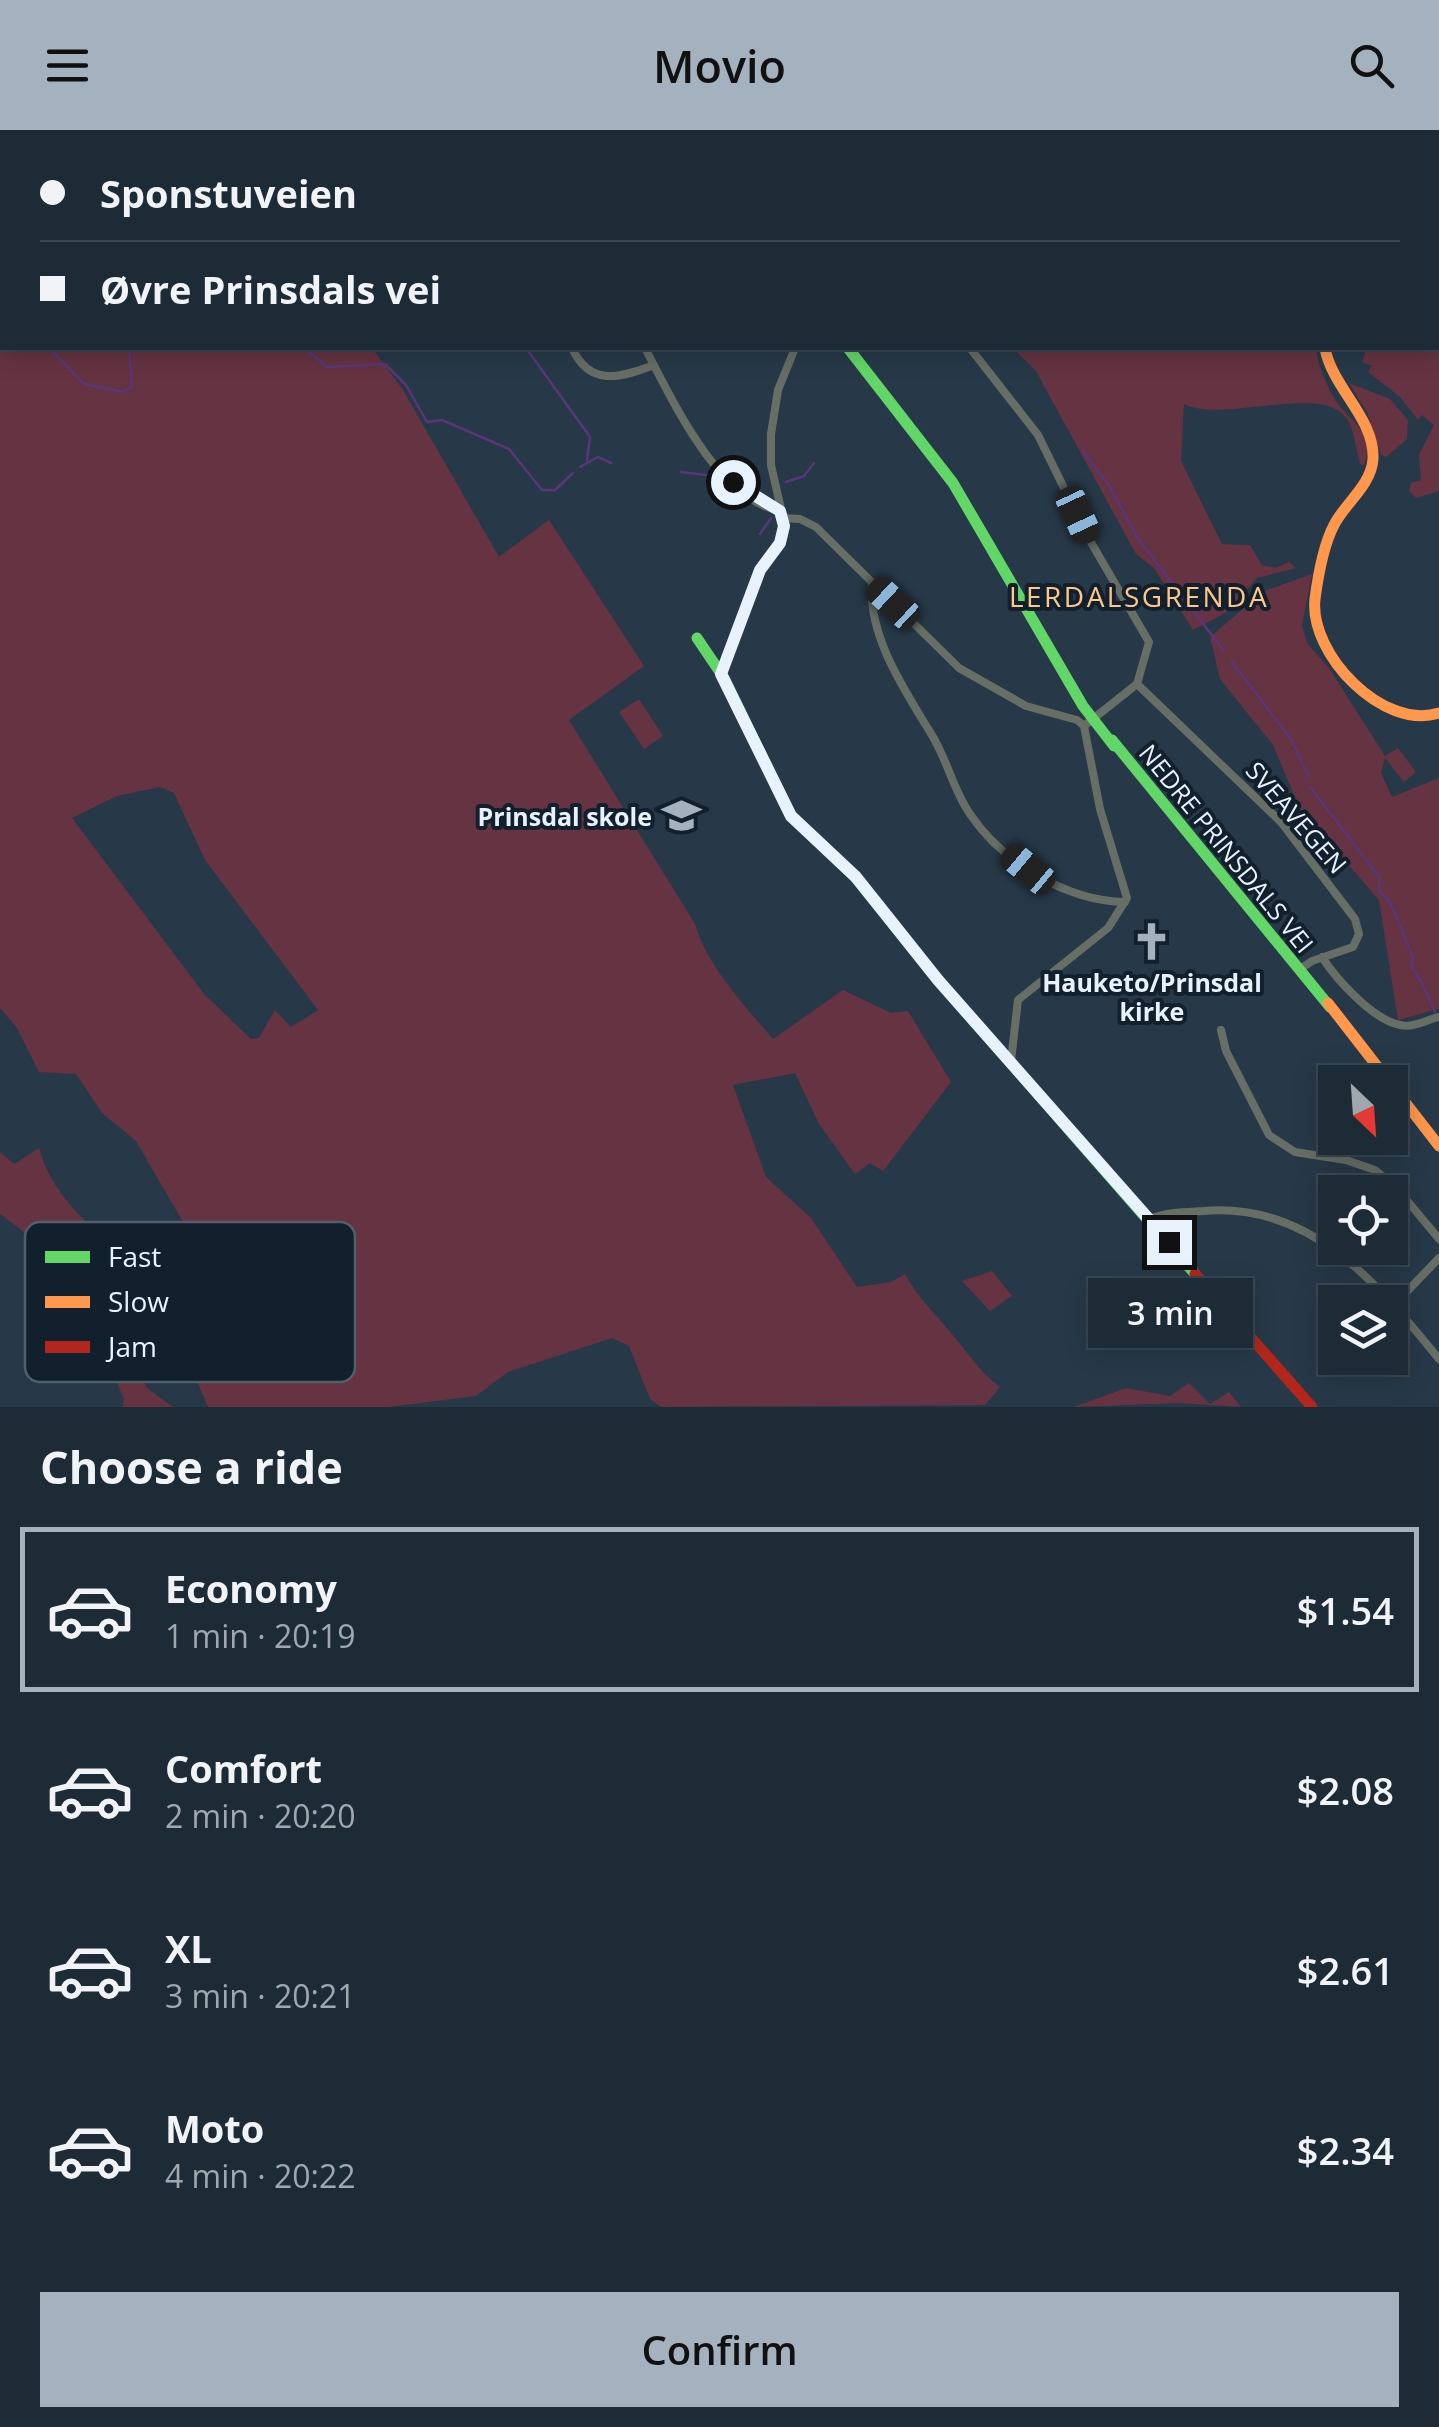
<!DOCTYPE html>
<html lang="en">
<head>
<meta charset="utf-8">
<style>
  :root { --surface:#1d2b37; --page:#2a3742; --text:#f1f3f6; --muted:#a0a7ad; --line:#3b4752; --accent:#a4b1be }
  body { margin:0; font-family:"Open Sans",sans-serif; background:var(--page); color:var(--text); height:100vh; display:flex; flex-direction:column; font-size:38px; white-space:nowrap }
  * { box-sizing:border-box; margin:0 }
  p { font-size:32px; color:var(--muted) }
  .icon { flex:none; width:55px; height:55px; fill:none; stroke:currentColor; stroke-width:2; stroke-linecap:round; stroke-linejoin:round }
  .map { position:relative; height:1277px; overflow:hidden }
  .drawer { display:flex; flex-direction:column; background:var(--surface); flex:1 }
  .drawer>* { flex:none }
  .hud { position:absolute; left:0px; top:0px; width:1440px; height:220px; box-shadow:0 5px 25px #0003,0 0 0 2px var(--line); display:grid; align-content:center; height:220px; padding:0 40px; background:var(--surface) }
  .needle { width:65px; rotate:155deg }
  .controls { position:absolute; left:1318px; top:935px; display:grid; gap:20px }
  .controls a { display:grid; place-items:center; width:90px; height:90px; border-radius:0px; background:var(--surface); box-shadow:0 5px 25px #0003,0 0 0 2px var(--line); font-size:50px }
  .end { position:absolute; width:45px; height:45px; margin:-22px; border:12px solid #e7f2fd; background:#111; box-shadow:0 0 0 5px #111 }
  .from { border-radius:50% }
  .bubble { position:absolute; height:70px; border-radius:0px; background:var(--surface); box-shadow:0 5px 25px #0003,0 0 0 2px var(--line); font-size:32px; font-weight:600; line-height:70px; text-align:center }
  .car { position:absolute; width:30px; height:60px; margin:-30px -15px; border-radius:12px; box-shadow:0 0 8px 2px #0007; background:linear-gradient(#222 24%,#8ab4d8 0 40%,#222 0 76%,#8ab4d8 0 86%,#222 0) }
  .hud b { display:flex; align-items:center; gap:35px; height:95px; font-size:38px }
  .hud b+b { border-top:2px solid var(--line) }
  .hud i { width:25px; height:25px; background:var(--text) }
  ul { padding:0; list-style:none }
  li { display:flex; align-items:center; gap:30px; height:165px; margin:0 20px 15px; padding:0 20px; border:5px solid transparent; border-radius:0px }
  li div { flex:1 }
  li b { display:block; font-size:38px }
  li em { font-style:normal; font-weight:600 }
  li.selected { border-color:var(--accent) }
  li>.icon { width:90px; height:90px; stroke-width:1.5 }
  h2 { padding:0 40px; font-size:45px; line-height:120px }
  .button { display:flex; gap:20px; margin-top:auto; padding:20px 40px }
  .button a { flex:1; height:115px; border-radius:0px; background:var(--accent); color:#111; font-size:40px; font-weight:600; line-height:115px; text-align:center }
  header { display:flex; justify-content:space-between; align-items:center; height:130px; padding:0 40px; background:var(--accent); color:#111; font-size:45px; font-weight:600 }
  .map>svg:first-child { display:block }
</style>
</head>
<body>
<header><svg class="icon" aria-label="menu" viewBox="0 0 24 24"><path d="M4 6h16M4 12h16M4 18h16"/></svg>Movio<svg class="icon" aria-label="search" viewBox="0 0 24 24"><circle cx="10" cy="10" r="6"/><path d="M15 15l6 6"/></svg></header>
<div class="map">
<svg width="1439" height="1277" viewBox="0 0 1439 1277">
  <rect width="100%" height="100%" fill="#273949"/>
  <path fill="#653341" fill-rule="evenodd" d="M0,0L67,2H2V218H372L403,260L499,427L549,390L644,536L569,590L695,794C707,836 745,876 773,909L843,860L891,883L908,881L951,952L883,1041L870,1033L855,1044L819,994L795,943L733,955L766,1047L811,1088L857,1157L891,1152L905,1144C919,1170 938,1186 956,1209C972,1228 980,1242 1000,1257L985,1275L661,1277L650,1269L629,1216L612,1208L508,1242L476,1266L388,1277H208L185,1223C169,1215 163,1196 148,1184L146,1168L156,1160C177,1176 211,1204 226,1166L136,1011L102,983L76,944L39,942L17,898L0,878ZM160,657L174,663L205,730L318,880L291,897L275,880L259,908L251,909L205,865L72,688L117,666Z
    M1439,200V361L1416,368L1409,361L1411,353L1421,350L1419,325L1434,295L1422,285L1418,290L1400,267L1368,242L1372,236L1362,232L1367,218H1438Z
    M1013,218H1316C1317,234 1327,257 1336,271C1350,292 1376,301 1364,335L1360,334C1356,321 1355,301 1347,289C1322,252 1225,294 1184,274L1181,331L1222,414L1250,415L1262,435L1276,438L1289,432L1296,438L1257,448L1227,482L1193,500L1154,438L1136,424L1036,241Z
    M1349,253L1390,269L1408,290L1407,309L1386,327L1381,325L1368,284Z
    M1312,444L1302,495L1307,513L1329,538L1385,626L1398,618L1416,642L1404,652L1385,628L1381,643L1392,667L1439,648V879L1398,890L1379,770L1300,679L1273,615L1220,549L1210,507L1264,461Z
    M639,569L663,606L644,619L619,582Z
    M39,1018C50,1060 86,1097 122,1118L101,1157L147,1258L173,1277H123L124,1269C89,1186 77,1139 0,1084V1022L14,1034Z
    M992,1141L1012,1166L990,1181L962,1151Z
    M1189,1253L1210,1274L1229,1262L1241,1277L1179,1273L1074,1277L1126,1258L1170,1266Z"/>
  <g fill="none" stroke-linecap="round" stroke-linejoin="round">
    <path stroke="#593679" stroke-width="2.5" d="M142,0L143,2
      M739,0L743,2
      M0,139L2,141
      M49,218L84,254L124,262L132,256L129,218
      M305,218L327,237L385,234L406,255L427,292L442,290L509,319L542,360H555L573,343
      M526,218L590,307L587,330
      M1083,321L1110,357L1137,407L1223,520
      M580,337L598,327L611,333
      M681,342L714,346L727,357
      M786,352L804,346L814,333
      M735,364L747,370
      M760,404L771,388
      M1231,531L1291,609L1309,647
      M1310,657L1380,748L1379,761L1389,770L1413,827L1411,836C1424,852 1426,865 1435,882"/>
    <path stroke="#666e65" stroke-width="8" d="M421,0L423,2
      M516,0L518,2
      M832,0L833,2
      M936,0L938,2
      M1118,0L1121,2
      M572,218C590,257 620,248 654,235
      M645,218C672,269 716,368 780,381
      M970,218L1038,305L1089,409L1149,512L1137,554L1084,596
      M783,388L800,389L816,397L959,538L1026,576L1077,590L1084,596
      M872,454C868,506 904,559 930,602C947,628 953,660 970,684C1003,733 1067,771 1125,772
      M721,544L763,435L782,410L784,392L771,335V304L778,260L795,218
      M1137,554L1281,692L1355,789L1359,804L1353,817L1312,831L1299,840
      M1322,827C1336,849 1373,890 1400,895C1414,898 1426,890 1439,887
      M1221,900L1226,921L1269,1005L1295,1022L1346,1030L1375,1040L1395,1056L1439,1109
      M1011,931L1018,870L1108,798L1127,768L1100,679L1084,596
      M1150,1089C1166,1082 1186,1082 1203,1081C1310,1071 1378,1154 1439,1229
      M1396,1173L1439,1128"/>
    <path stroke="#63d668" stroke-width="11" d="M677,0L679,2
      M1389,0L1390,2
      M848,218L953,353L1083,576L1114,616
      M697,508L724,548L791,686L855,747L938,850L1195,1144
      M1112,610L1330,877"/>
    <path stroke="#ff974d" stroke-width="11" d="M1325,218C1332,258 1375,288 1373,329C1371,356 1345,373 1334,395C1323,416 1318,446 1315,469C1309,524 1383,601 1439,583
      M1328,873L1439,1016"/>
    <path stroke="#b3261e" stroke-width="11" d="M1438,115L1439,117
      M1438,132L1439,131
      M1195,1144L1312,1277"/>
    <path stroke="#656f70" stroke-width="2.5" stroke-dasharray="5 10" stroke-linecap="butt" d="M1424,0L1425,2
      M1438,32L1439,36
      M1438,71L1439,75"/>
  </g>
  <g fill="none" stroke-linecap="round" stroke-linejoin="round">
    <path stroke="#e7f2fd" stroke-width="12" d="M733,352L780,381L784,396L780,413L760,440L721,544L791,686L856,747L938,850L1169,1112"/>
  </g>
  <defs>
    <symbol id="school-bare" viewBox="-9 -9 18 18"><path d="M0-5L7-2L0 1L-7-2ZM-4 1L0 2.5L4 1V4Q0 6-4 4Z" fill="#a4b1be" stroke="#12202d" stroke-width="2.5" paint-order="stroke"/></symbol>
    <symbol id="church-bare" viewBox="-9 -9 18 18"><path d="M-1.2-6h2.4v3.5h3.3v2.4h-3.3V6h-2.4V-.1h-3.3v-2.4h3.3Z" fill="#a4b1be" stroke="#12202d" stroke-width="2.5" paint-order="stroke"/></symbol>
  </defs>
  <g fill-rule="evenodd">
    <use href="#school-bare" x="654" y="658" width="55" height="55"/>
    <use href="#church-bare" x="1124" y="784" width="55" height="55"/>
  </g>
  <g text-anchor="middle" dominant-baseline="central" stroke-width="8" stroke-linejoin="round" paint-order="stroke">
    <g font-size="25" font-weight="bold" fill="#e7f2fd" stroke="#12202d" text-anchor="end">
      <text x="652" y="686">Prinsdal skole</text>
      <text x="1152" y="852" text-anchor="middle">Hauketo/Prinsdal<tspan x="1152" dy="29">kirke</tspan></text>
    </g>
    <g font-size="25" fill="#e7f2fd" stroke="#12202d">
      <text transform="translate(1297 687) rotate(49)">SVEAVEGEN</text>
      <text transform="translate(1227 718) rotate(51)">NEDRE PRINSDALS VEI</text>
    </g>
    <g font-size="28" letter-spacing="2.5" fill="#fec689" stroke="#12202d">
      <text x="1139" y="466">LERDALSGRENDA</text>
    </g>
  </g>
  <rect x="25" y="1092" width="330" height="160" rx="15" fill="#12202d" stroke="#525f6b" stroke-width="2.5"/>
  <rect x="45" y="1121" width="45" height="12" fill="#63d668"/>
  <rect x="45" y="1166" width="45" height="12" fill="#ff974d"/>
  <rect x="45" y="1211" width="45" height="12" fill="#b3261e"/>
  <g font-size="28" fill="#e7f2fd">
    <text x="108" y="1137">Fast</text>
    <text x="108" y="1182">Slow</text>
    <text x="108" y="1227">Jam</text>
  </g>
</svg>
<div class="controls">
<a><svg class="needle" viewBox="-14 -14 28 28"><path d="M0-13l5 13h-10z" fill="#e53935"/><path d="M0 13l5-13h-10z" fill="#a0a7ad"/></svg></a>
<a><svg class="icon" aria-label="locate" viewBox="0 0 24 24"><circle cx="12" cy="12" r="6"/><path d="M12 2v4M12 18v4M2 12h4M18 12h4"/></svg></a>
<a><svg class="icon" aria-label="layers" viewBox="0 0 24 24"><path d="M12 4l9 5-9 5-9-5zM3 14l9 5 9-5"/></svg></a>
</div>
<i class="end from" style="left:733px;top:352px"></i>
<i class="end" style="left:1169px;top:1112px"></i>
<div class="bubble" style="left:1088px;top:1148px;width:165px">3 min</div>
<i class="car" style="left:1078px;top:385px;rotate:155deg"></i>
<i class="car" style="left:893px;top:473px;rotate:313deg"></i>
<i class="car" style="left:1028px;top:739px;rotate:310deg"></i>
<div class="hud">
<b><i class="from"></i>Sponstuveien</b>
<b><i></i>Øvre Prinsdals vei</b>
</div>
</div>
<section class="drawer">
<h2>Choose a ride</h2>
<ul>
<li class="selected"><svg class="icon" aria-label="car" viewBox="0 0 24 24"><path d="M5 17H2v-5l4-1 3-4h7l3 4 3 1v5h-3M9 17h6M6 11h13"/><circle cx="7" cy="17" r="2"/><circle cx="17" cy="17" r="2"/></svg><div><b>Economy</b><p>1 min · 20:19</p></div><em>$1.54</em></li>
<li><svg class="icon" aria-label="car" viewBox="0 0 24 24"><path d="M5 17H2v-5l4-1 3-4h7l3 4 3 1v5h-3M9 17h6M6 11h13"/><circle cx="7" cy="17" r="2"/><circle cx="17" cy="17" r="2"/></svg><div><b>Comfort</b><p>2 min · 20:20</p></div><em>$2.08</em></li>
<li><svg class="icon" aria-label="car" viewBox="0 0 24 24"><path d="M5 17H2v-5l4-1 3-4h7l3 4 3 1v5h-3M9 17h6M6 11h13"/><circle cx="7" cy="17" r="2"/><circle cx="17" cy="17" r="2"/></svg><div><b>XL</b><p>3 min · 20:21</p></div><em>$2.61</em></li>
<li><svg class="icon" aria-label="car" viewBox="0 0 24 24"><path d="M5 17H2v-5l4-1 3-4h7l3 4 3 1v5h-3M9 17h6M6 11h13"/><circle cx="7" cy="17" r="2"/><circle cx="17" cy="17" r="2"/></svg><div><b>Moto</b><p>4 min · 20:22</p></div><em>$2.34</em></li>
</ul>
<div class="button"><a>Confirm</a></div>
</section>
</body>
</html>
